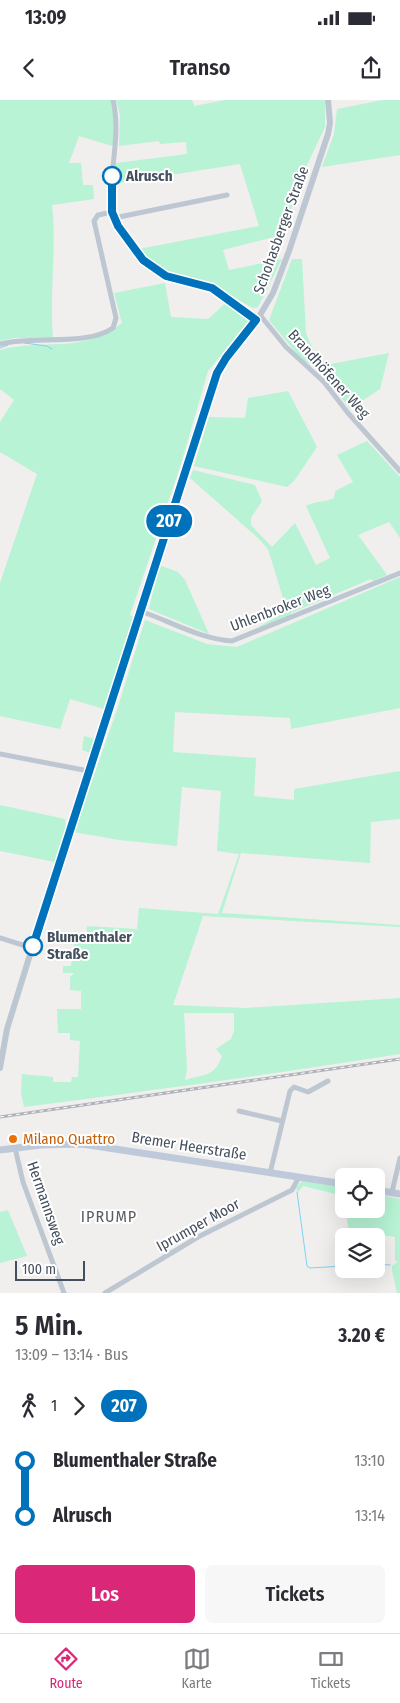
<!DOCTYPE html>
<html lang="de">
<head>
<meta charset="utf-8">
<style>
  :root { --surface:#fff; --page:#f7f7f7; --text:#2b2b33; --muted:#7c7c81; --line:#e1e1e2; --accent:#db2777 }
  body { margin:0; font-family:"Fira Sans Condensed",sans-serif; background:var(--page); color:var(--text); height:100vh; display:flex; flex-direction:column; font-size:19px; white-space:nowrap }
  * { box-sizing:border-box; margin:0 }
  p { font-size:16px; color:var(--muted) }
  .icon { flex:none; width:28px; height:28px; fill:none; stroke:currentColor; stroke-width:2; stroke-linecap:round; stroke-linejoin:round }
  .map { position:relative; height:1193px; overflow:hidden }
  .side { display:flex; flex-direction:column; background:var(--surface); flex:1 }
  .side>* { flex:none }
  .badge { padding:0 10px; border-radius:16px; font-size:18px; line-height:32px }
  .controls { position:absolute; left:335px; top:1068px; display:grid; gap:10px }
  .controls a { display:grid; place-items:center; width:50px; height:50px; border-radius:8px; background:var(--surface); box-shadow:0 5px 20px #0002; font-size:25px }
  .scale { position:absolute; left:15px; bottom:12px; width:70px; box-sizing:border-box; padding-left:5px; border:2px solid #444f5d; border-top:0; font-size:14px; line-height:18px; white-space:nowrap; color:#444f5d; -webkit-text-stroke:4px #fff; paint-order:stroke }
  .map>.badge { position:absolute; translate:-50% -50%; box-shadow:0 0 0 2px #fff }
  .legs { display:flex; align-items:center; gap:8px; height:55px; padding:0 15px; font-size:16px }
  .legs p { margin-inline-start:auto }
  .head { display:flex; align-items:center; justify-content:space-between; height:85px; padding:0 15px }
  h1 { font-size:28px; font-weight:600; line-height:38px }
  .primary-button { display:flex; gap:10px; margin-top:auto; padding:10px 15px }
  .primary-button a { flex:1; height:58px; border-radius:8px; background:var(--accent); color:#fff; font-size:20px; font-weight:600; line-height:58px; text-align:center }
  .primary-button a+a { background:var(--page); color:var(--text) }
  ul { padding:0 15px; list-style:none }
  li { display:flex; align-items:center; gap:18px; height:55px; font-size:19px }
  li i { display:grid; place-items:center; width:8px; height:100%; margin:0 6px; background:currentColor }
  li i::after { content:''; width:12px; height:12px; margin:-6px; border:4px solid; border-radius:50%; background:var(--surface) }
  li p { margin-inline-start:auto }
  li:first-child i { background:linear-gradient(#0000 50%,currentColor 0) }
  li:last-child i { background:linear-gradient(currentColor 50%,#0000 0) }
  .status { display:flex; justify-content:space-between; align-items:center; height:35px; padding:0 25px; background:var(--surface); direction:ltr }
  .status svg { height:14px; fill:currentColor }
  header { display:flex; justify-content:space-between; align-items:center; height:65px; padding:0 15px; background:var(--surface); font-size:22px; font-weight:600 }
  .tab-bar { display:flex; justify-content:space-around; align-items:center; height:70px; border-top:1px solid var(--line); background:var(--surface); font-size:14px; color:var(--muted) }
  .tab-bar a { display:grid; justify-items:center; gap:2px }
  .tab-bar .on { color:var(--accent) }
  .map>svg:first-child { display:block }
  .green { fill:#b7f3d4; fill-rule:evenodd }
  .lines { fill:none; stroke-linecap:round; stroke-linejoin:round }
  .stream { stroke:#80d1f4; stroke-width:1 }
  .minor { stroke:#bdc7d2; stroke-width:5 }
  .tertiary { stroke:#bdc7d2; stroke-width:6 }
  .secondary { stroke:#bec9d9; stroke-width:7 }
  .rail-casing { stroke:#afb2b9; stroke-width:3 }
  .rail { stroke:#fff; stroke-width:1; stroke-dasharray:4; stroke-linecap:butt }
  .line-1-casing { stroke:#fff; stroke-width:11 }
  .line-1 { stroke:#0072bc; stroke-width:8 }
  .stop-1-dot { fill:#fff; stroke:#0072bc; stroke-width:2.5 }
  .food-dot { fill:#e8710a; stroke:#fff; stroke-width:2 }
  .labels { text-anchor:middle; stroke-width:4; stroke-linejoin:round; paint-order:stroke }
  .stop-label { font-size:15px; font-weight:bold; fill:#444f5d; stroke:#fff; text-anchor:start }
  .street-label { font-size:15px; fill:#444f5d; stroke:#fff }
  .food-label { font-size:15px; fill:#c56008; stroke:#fff; text-anchor:start }
  .neighbourhood-label { font-size:16px; letter-spacing:1px; fill:#5a5d64; stroke:#fff }
</style>
</head>
<body>
<div class="status"><b>13:09</b><svg viewBox="0 0 49 12"><path d="M0 12V9h3v3zM5 12V6h3v6zM10 12V3h3v9zM15 12V0h3v12zM26 1h20v11H26zM47 4h2v5h-2z"/></svg></div>
<header><svg class="icon" aria-label="back" viewBox="0 0 24 24"><path d="M15 5l-7 7 7 7"/></svg>Transo<svg class="icon" aria-label="share" viewBox="0 0 24 24"><path d="M12 15V3M7 8l5-5 5 5M5 13v7h14v-7"/></svg></header>
<div class="map">
<svg width="400" height="1193" viewBox="0 0 400 1193">
  <rect width="100%" height="100%" fill="#f1eeee"/>
  <g class="green">
    <path d="M0,0H111L114,15V43L112,46L79,36L69,63H81L83,85H93L94,99L52,105C57,149 49,193 53,238H15L0,241Z"/>
    <path d="M116,0H192L194,6L225,0H325V27L298,84L286,128L278,136L223,150L229,170L282,159L258,207L253,208L213,186L155,167L139,149L259,126L240,64L114,84L116,63L187,54L186,42L160,44L159,41L119,46L120,15Z"/>
    <path d="M383,0H400V55L322,67L334,34L337,9Z"/>
    <path d="M292,159H302L306,233L320,266L389,253L380,289L350,309L320,270L301,259L269,220Z"/>
    <path d="M165,183L171,217L208,219L227,202L250,220L208,271L180,367L130,515L136,518L114,584L110,589L104,609L70,599L60,629L0,616V483L37,374L0,352V322L14,300L0,289V250C45,238 80,255 122,223L114,193Z"/>
    <path d="M288,291L317,347L294,381L287,387L194,366L209,317L245,318L248,298Z"/>
    <path d="M367,341L400,377V438L389,422L358,435L387,475L373,481L371,479L291,513L290,518L248,533L287,511L268,449L258,438L190,378L193,370L255,385L262,401L251,418V425L272,447L295,423L316,465L330,458L306,406C316,400 324,403 334,398L335,391L353,382L337,355Z"/>
    <path d="M159,465L178,472L185,480L209,534L149,509Z"/>
    <path d="M400,477V608L291,629L290,618L175,612L173,652L256,658L254,696L294,700V689L400,671V719L371,722L370,763L241,753L222,813L400,825V827L203,816L173,905L246,908L400,898V954C274,974 150,991 24,1007L21,993L22,974L53,977V982H71L72,977H78L80,941L70,940V933H58L57,909H81V891L70,890V877L74,873H63V866H71L75,840L86,841L87,826L137,829L139,808L218,814L239,754L217,751L221,691L182,687L177,746L119,740L74,732L117,610L145,520L207,544L237,547ZM184,913H234V931L231,939L216,949L222,956C215,977 204,974 185,980L187,969Z"/>
    <path d="M84,636L95,639L90,653L82,650Z"/>
    <path d="M0,705L65,719L66,731L55,762L0,751Z"/>
    <path d="M303,1080L344,1088V1096L303,1086L298,1092L296,1088Z"/>
    <path d="M376,1094L400,1099V1193H397L392,1170V1166L398,1162L395,1161V1137L351,1131L348,1128L346,1109H376Z"/>
    <path d="M8,1110L27,1156L0,1163V1112Z"/>
  </g>
  <g class="lines">
    <g class="stream">
      <path d="M24,243L47,246L52,249"/>
      <path d="M0,248L8,245"/>
      <path d="M297,1092L307,1166L310,1168L344,1166"/>
      <path d="M376,1164L390,1165"/>
    </g>
    <g class="minor">
      <path d="M113,0C121,34 110,67 111,102C111,127 143,166 165,175C180,182 199,182 213,189C228,197 242,209 256,219"/>
      <path d="M114,118L227,95"/>
      <path d="M260,215L286,247L324,282L348,313L400,371"/>
      <path d="M0,244C33,235 85,247 113,228L116,218L94,121L98,115L112,112"/>
      <path d="M140,511C170,521 200,539 232,541L400,473"/>
      <path d="M0,654L89,671"/>
      <path d="M0,838L32,848"/>
      <path d="M239,1011L282,1021"/>
      <path d="M15,1048L23,1082L64,1193"/>
      <path d="M270,1073L290,991L294,987L308,992L328,981"/>
      <path d="M392,1092L400,1058"/>
      <path d="M105,1193L198,1137L292,1090L299,1077"/>
    </g>
    <path class="tertiary" d="M0,968L7,929L33,845L211,291L226,258L260,215L273,193L289,151L328,34L330,23L328,0"/>
    <g class="secondary">
      <path d="M0,1050L41,1045L82,1044L344,1084"/>
      <path d="M376,1090L400,1094"/>
    </g>
    <g class="rail-casing">
      <path id="rail" d="M0,1017L400,959"/>
    </g>
    <use href="#rail" class="rail"/>
  </g>
  <g class="lines">
    <g class="line-1-casing">
      <path id="line-1" d="M33,846L217,273L226,258L256,220L212,188L166,176L143,160L118,126L112,112V76"/>
    </g>
    <use href="#line-1" class="line-1"/>
  </g>
  <g class="stop-1-dot">
    <circle cx="112" cy="76" r="9"/>
    <circle cx="33" cy="846" r="9"/>
  </g>
  <circle class="food-dot" cx="13" cy="1039" r="5"/>
  <g class="labels">
    <g class="stop-label">
      <text x="126" y="81">Alrusch</text>
      <text x="47" y="842">Blumenthaler<tspan x="47" dy="17">Straße</tspan></text>
    </g>
    <g class="street-label">
      <text transform="translate(281 130) rotate(-70)" y="5">Schohasberger Straße</text>
      <text transform="translate(329 274) rotate(48)" y="5">Brandhöfener Weg</text>
      <text transform="translate(280 508) rotate(-21)" y="5">Uhlenbroker Weg</text>
      <text transform="translate(189 1046) rotate(9)" y="5">Bremer Heerstraße</text>
      <text transform="translate(46 1103) rotate(71)" y="5">Hermannsweg</text>
      <text transform="translate(198 1125) rotate(-29)" y="5">Iprumper Moor</text>
    </g>
    <g class="food-label">
      <text x="23" y="1044">Milano Quattro</text>
    </g>
    <g class="neighbourhood-label">
      <text x="109" y="1122">IPRUMP</text>
    </g>
  </g>
</svg>
<div class="controls">
<a><svg class="icon" aria-label="locate" viewBox="0 0 24 24"><circle cx="12" cy="12" r="6"/><path d="M12 2v4M12 18v4M2 12h4M18 12h4"/></svg></a>
<a><svg class="icon" aria-label="layers" viewBox="0 0 24 24"><path d="M12 4l9 5-9 5-9-5zM3 14l9 5 9-5"/></svg></a>
</div>
<div class="scale">100 m</div>
<b class="badge" style="left:169px;top:421px;background:#0072bc;color:#fff">207</b>
</div>
<section class="side">
<div class="head"><div><h1>5 Min.</h1><p>13:09 – 13:14 · Bus</p></div><b>3.20 €</b></div>
<div class="legs"><svg class="icon" aria-label="walk" viewBox="0 0 24 24"><circle cx="13" cy="4" r="2"/><path d="M13 8l-2 6 4 7M11 14l-3 7M7 12l3-4h3l4 4"/></svg>1<svg class="icon" aria-label="forward" viewBox="0 0 24 24"><path d="M9 5l7 7-7 7"/></svg><b class="badge" style="background:#0072bc;color:#fff">207</b></div>
<ul>
<li><i style="color:#0072bc"></i><b>Blumenthaler Straße</b><p>13:10</p></li>
<li><i style="color:#0072bc"></i><b>Alrusch</b><p>13:14</p></li>
</ul>
<div class="primary-button"><a>Los</a><a>Tickets</a></div>
</section>
<nav class="tab-bar">
<a class="on"><svg class="icon" aria-label="directions" viewBox="0 0 24 24"><path d="M12 3l9 9-9 9-9-9zM9 14v-3h6M13 9l2 2-2 2"/></svg>Route</a>
<a><svg class="icon" aria-label="map" viewBox="0 0 24 24"><path d="M3 6l6-2 6 2 6-2v14l-6 2-6-2-6 2zM9 4v14M15 6v14"/></svg>Karte</a>
<a><svg class="icon" aria-label="tickets" viewBox="0 0 24 24"><path d="M3 7h18v10H3zM15 7v10"/></svg>Tickets</a>
</nav>
</body>
</html>
